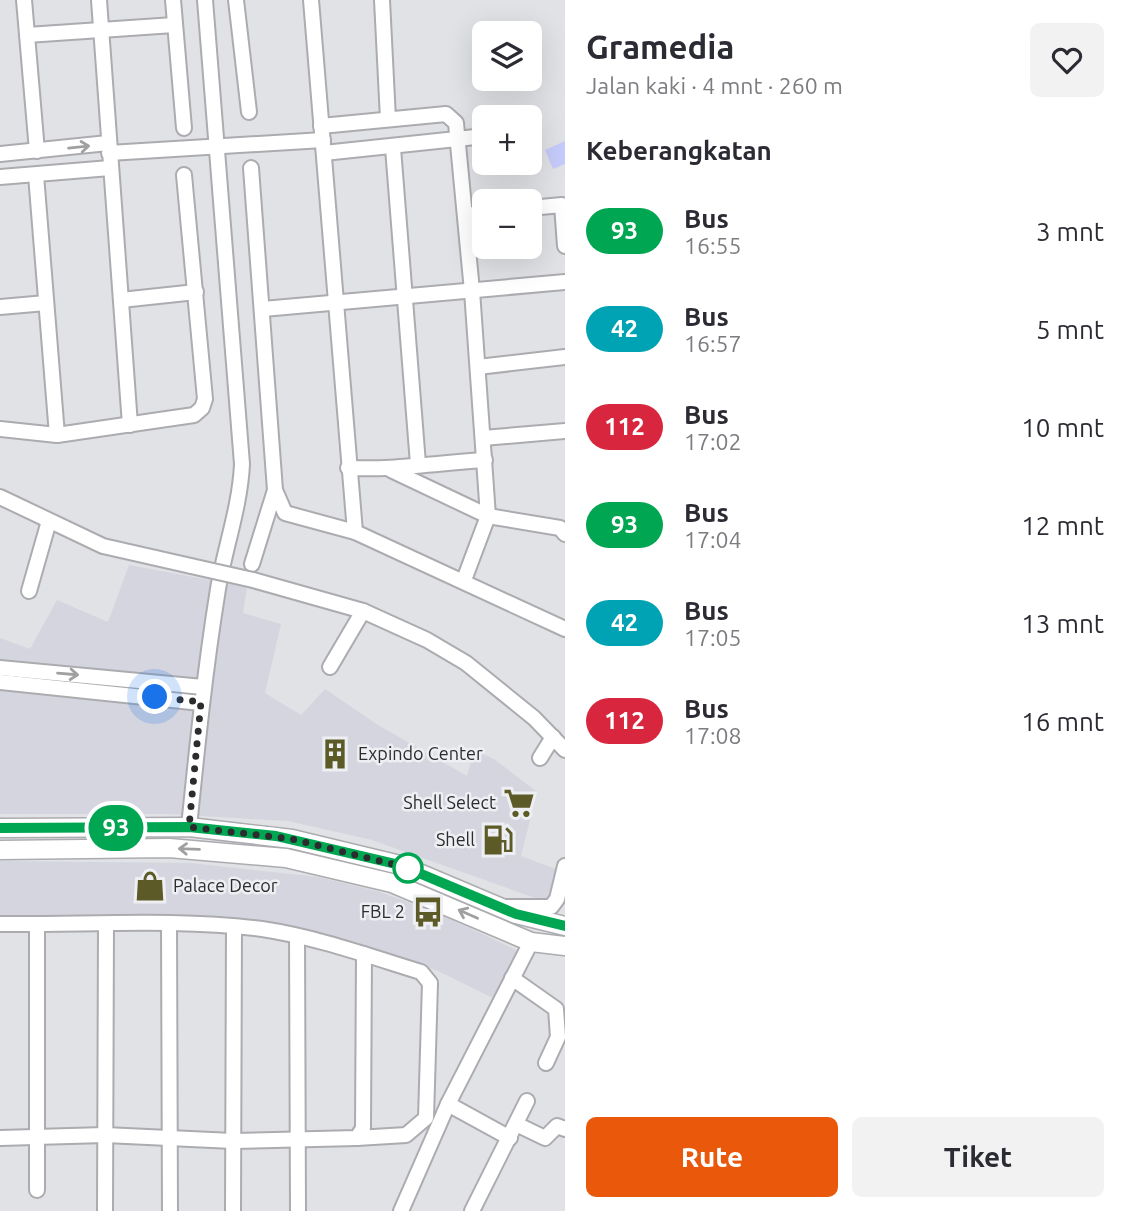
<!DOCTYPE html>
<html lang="id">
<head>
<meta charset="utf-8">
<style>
  :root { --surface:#fff; --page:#f2f2f3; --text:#2b2b33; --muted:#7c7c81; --accent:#ea580c }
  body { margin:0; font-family:Ubuntu,sans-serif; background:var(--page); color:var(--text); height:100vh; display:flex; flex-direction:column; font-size:26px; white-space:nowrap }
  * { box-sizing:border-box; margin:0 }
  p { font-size:23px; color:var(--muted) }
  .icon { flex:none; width:38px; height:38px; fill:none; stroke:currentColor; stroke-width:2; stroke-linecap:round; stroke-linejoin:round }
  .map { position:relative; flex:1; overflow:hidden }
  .details { display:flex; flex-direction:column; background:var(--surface); width:560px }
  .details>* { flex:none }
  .badge { padding:0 14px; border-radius:23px; font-size:24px; line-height:46px }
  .fabs { position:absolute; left:472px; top:21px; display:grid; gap:14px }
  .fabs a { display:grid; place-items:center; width:70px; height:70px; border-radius:10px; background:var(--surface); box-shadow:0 7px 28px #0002; font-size:35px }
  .you { position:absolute; width:35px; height:35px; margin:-18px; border:5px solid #fff; border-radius:50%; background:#1a73e8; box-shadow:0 0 0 10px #1a73e833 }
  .map>.badge { position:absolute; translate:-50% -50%; box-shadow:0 0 0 4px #fff }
  h2 { padding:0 21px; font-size:26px; line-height:63px }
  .round { display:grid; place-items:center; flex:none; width:74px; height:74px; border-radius:10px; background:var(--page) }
  .head { display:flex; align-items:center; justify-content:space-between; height:119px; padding:0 21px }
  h1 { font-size:33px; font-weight:700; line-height:52px }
  .action { display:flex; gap:14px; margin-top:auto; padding:14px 21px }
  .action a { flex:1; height:80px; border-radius:10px; background:var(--accent); color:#fff; font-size:28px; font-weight:700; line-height:80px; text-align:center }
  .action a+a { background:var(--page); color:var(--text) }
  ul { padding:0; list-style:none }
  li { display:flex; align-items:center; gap:21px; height:98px; padding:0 21px }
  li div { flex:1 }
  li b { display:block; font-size:26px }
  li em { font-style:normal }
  li .badge { min-width:77px; font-weight:700; text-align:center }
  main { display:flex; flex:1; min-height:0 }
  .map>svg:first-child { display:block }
  .built { fill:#d4d5df }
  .green { fill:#c6cbfb }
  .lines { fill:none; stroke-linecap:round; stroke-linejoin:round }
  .minor-casing { stroke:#acacb0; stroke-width:18 }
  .major-casing { stroke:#acacb0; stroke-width:21 }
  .minor { stroke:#fff; stroke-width:14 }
  .major { stroke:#fff; stroke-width:18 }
  .minor-bridge-casing { stroke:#acacb0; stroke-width:18; stroke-linecap:butt }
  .minor-bridge { stroke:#fff; stroke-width:14 }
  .oneway { stroke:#a0a0a1 }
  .line-casing { stroke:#fff; stroke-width:16 }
  .line { stroke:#00a651; stroke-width:10 }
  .walk { stroke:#2c2c2e; stroke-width:7; stroke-dasharray:0 12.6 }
  .stop-dot { fill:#fff; stroke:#00a651; stroke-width:3.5 }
  .labels { text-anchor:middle; stroke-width:5; stroke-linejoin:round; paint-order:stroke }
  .poi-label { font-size:18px; fill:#2c2c2e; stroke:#eeeff3; text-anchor:end }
</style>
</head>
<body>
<main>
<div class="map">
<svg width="565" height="1211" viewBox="0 0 565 1211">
  <rect width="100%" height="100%" fill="#e1e2e6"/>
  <g class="built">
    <path d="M129,565L247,587L243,613L281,624L265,693L301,715L325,689L378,725L467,776L474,750L494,759L537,792L521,856L558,870L549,903L372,840L288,821L168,814H0V638L30,649L57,600L108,622Z"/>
    <path d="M0,861L191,863L318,877L377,891L433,911L529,956L501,1002L438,971L355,942L267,923L201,918L0,917Z"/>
  </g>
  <path class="green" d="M565,141V164L553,169L545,150Z"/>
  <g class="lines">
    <g class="minor-casing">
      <g id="minor">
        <path d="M24,0L37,151"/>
        <path d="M99,0L130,425"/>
        <path d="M173,0L184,128"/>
        <path d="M236,0L249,112"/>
        <path d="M311,0L355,532"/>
        <path d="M382,0L388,119"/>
        <path d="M27,35L174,25"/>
        <path d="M321,126L446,114L456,123L472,291L488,516L464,580"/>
        <path d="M393,148L418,464"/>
        <path d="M109,153L323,140"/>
        <path d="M324,153L485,136"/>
        <path d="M0,154L108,143"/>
        <path d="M251,168L275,490L285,513L355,532L565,629"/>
        <path d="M36,175L57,435"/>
        <path d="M0,177L110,168"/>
        <path d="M530,208L562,205L565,246"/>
        <path d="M466,215L485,213"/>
        <path d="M121,300L196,292"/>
        <path d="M0,307L46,303"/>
        <path d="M263,309L565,282"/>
        <path d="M478,367L565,357"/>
        <path d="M0,429L57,435L194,415L202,408L205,399L184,175"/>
        <path d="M483,438L565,431"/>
        <path d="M348,468C394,470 439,463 485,460"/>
        <path d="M391,470L488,516L560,528L565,534"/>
        <path d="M0,497L103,546L191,566"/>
        <path d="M252,564L275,490"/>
        <path d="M253,580L363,611L427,640L466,663L534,718L565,750"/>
        <path d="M29,591L49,521"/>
        <path d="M330,667L363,611"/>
        <path d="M0,668L203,687"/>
        <path d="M0,682L201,703"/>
        <path d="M540,758L553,737"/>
        <path d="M189,827C197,748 205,669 218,589C225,547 240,507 242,464L205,0"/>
        <path d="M503,907H551L557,899L565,866"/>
        <path d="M0,924C86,925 176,918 262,929C316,937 369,956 421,972L430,983L426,1118L406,1135L357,1138"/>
        <path d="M169,925L170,1211"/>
        <path d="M297,936L298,1211"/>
        <path d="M512,978L556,1009L558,1037L546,1063"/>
        <path d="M448,1104L510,1138"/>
        <path d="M516,1124L545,1138L557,1126L565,1129"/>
        <path d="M0,1138L105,1135L233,1141L357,1138L363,1128L364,954"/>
        <path d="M37,1190V924"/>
        <path d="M105,1211L106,925"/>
        <path d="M233,1211L234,927"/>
        <path d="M401,1211L448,1104L531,942"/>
        <path d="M472,1211L527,1101"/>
      </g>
    </g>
    <g class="major-casing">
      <g id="major">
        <path d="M0,828L189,827L292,839L400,865L516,914L565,926"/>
        <path d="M0,850L169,848L286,858L392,883L531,942L565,946"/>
      </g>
    </g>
    <use href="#minor" class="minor"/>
    <use href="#major" class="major"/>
    <g class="minor-bridge-casing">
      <path id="minor-bridge" d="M191,566L253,580"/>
    </g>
    <use href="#minor-bridge" class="minor-bridge"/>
  </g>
  <defs><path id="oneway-shaft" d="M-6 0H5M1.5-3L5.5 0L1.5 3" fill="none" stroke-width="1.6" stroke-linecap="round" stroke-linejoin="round" transform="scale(1.75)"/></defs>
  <g class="oneway">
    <use href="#oneway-shaft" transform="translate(79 147) rotate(-6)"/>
    <use href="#oneway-shaft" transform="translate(68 674) rotate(5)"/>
    <use href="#oneway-shaft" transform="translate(189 849) rotate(-178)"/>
    <use href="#oneway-shaft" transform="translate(468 914) rotate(-156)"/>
  </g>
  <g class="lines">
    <g class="line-casing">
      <path id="line" d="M0,828L189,827L276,836L400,865L516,914L565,926"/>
    </g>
    <use href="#line" class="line"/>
    <path class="walk" d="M155,697L201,702L189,827L292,839L408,868"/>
  </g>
  <defs>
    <g id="building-bare" transform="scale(2.415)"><path d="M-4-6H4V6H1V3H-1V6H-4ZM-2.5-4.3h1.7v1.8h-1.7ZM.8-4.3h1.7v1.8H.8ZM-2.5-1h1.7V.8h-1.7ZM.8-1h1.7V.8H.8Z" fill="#5c5b28" stroke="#eeeff3" stroke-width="2.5" paint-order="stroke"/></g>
    <g id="supermarket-bare" transform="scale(2.415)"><path d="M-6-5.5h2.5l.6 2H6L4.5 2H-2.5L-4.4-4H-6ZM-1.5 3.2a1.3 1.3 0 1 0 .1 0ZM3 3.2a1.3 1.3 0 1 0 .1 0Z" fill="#5c5b28" stroke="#eeeff3" stroke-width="2.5" paint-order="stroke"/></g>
    <g id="fuel-bare" transform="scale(2.415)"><path d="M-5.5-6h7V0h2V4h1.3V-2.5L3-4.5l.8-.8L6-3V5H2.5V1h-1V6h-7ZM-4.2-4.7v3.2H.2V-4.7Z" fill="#5c5b28" stroke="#eeeff3" stroke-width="2.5" paint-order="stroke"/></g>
    <g id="shop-bare" transform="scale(2.415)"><path d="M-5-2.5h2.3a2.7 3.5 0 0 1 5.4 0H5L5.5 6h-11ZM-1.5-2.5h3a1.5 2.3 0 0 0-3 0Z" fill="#5c5b28" stroke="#eeeff3" stroke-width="2.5" paint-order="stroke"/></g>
    <g id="bus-bare" transform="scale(2.415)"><path d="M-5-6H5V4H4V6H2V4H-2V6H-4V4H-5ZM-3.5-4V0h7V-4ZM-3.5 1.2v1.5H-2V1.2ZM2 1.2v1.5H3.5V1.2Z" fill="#5c5b28" stroke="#eeeff3" stroke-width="2.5" paint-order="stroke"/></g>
  </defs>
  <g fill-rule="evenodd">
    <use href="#building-bare" x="335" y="754"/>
    <use href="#supermarket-bare" x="519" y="803"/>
    <use href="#fuel-bare" x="498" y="840"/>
    <use href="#shop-bare" x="150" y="886"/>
    <use href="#bus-bare" x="428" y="912"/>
  </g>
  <circle class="stop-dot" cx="408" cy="868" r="14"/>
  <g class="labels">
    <g class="poi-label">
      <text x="358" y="760" text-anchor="start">Expindo Center</text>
      <text x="496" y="809">Shell Select</text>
      <text x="475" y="846">Shell</text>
      <text x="173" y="892" text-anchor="start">Palace Decor</text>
      <text x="405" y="918">FBL 2</text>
    </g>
  </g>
</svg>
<div class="fabs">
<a><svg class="icon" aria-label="layers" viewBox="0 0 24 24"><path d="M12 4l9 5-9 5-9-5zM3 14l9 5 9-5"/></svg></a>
<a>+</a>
<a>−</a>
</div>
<div class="you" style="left:155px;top:697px"></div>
<b class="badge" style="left:116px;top:828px;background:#00a651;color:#fff">93</b>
</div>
<section class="details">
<div class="head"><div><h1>Gramedia</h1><p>Jalan kaki · 4 mnt · 260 m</p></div><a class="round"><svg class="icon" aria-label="heart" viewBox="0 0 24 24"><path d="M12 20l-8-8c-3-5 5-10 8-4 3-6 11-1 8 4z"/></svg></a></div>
<h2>Keberangkatan</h2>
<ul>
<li><span class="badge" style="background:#00a651;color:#fff">93</span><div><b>Bus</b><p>16:55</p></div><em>3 mnt</em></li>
<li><span class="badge" style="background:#00a3b4;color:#fff">42</span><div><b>Bus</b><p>16:57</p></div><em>5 mnt</em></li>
<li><span class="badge" style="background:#d7263d;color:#fff">112</span><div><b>Bus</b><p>17:02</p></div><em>10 mnt</em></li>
<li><span class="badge" style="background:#00a651;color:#fff">93</span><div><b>Bus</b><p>17:04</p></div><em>12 mnt</em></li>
<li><span class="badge" style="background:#00a3b4;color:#fff">42</span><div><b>Bus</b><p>17:05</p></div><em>13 mnt</em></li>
<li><span class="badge" style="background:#d7263d;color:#fff">112</span><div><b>Bus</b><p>17:08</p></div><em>16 mnt</em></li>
</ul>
<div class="action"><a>Rute</a><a>Tiket</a></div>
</section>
</main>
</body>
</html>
